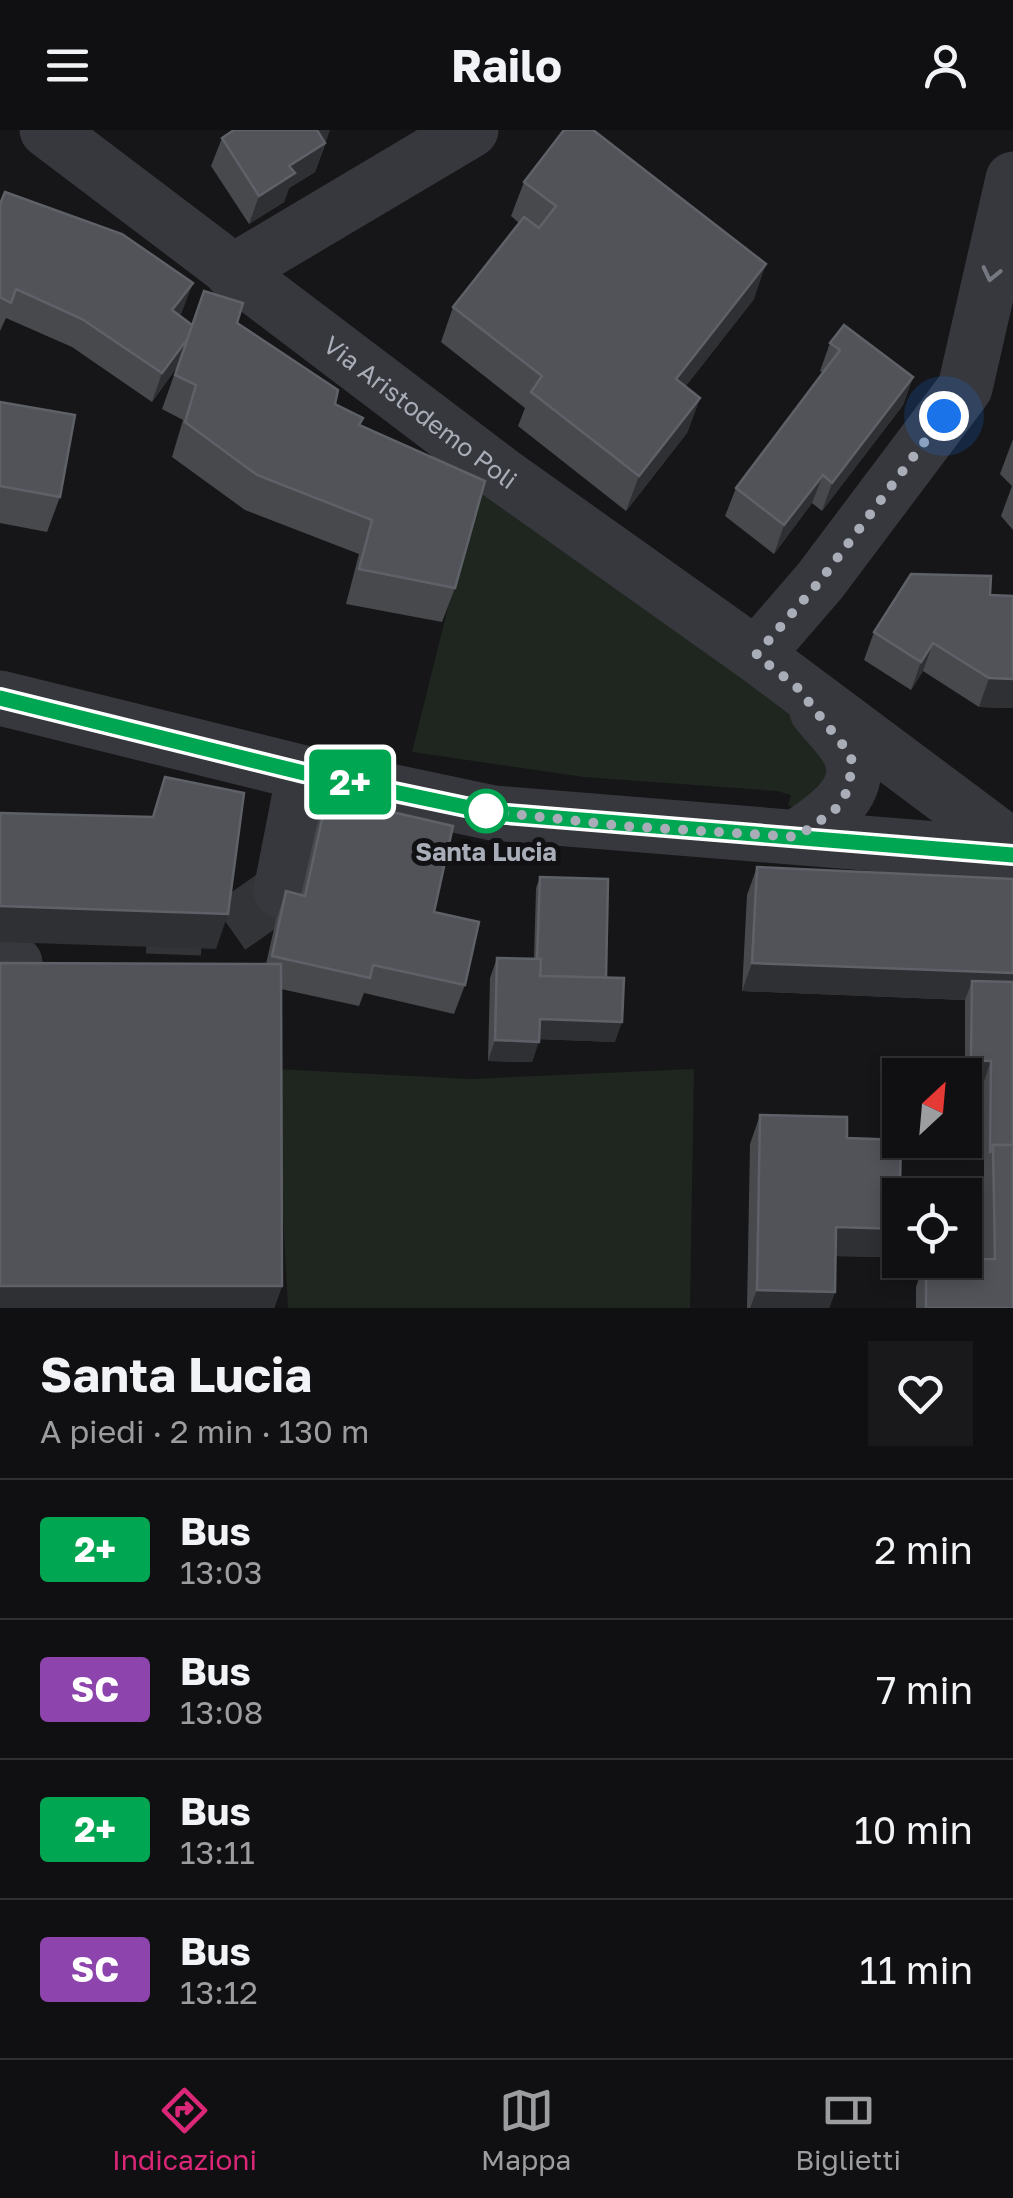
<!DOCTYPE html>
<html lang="it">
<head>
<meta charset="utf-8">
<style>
  :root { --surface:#101012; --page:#19191b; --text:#f1f3f6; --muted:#9c9d9f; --line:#303032; --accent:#db2777 }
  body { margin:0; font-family:"Golos Text",sans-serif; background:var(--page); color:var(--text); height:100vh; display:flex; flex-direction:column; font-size:38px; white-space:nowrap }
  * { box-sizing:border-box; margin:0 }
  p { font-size:32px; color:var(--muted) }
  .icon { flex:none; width:55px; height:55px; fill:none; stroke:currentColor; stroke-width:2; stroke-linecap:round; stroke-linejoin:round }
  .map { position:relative; height:1178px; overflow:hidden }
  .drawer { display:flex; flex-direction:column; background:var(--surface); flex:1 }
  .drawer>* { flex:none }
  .badge { padding:0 20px; border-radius:8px; font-size:35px; line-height:65px }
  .needle { width:65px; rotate:26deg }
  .fabs { position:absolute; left:882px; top:928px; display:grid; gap:20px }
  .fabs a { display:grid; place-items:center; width:100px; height:100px; border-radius:0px; background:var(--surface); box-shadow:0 5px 15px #0003,0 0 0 2px var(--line); font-size:50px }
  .you { position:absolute; width:50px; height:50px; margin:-25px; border:8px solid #fff; border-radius:50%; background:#1a73e8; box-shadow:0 0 0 15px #1a73e833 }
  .map>.badge { position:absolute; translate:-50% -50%; box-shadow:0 0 0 5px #fff }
  .round { display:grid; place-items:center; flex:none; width:105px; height:105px; border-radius:0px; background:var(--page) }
  .overview { display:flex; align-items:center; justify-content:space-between; height:170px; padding:0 40px }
  h1 { font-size:48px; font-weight:700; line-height:75px }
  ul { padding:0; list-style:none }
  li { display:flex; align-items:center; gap:30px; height:140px; padding:0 40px; border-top:2px solid var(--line) }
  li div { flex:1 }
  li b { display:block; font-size:38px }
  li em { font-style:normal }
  li .badge { min-width:110px; font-weight:700; text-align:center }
  header { display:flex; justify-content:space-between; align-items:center; height:130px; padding:0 40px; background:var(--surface); font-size:45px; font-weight:700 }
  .tab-bar { display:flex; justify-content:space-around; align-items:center; height:140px; border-top:2px solid var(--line); background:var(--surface); font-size:28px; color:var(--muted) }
  .tab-bar a { display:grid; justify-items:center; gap:5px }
  .tab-bar .current { color:var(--accent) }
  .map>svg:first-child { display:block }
  .green { fill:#1e261f }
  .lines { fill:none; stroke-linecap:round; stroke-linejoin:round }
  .minor-tunnel { stroke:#333438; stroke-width:55; stroke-dasharray:55 28; stroke-linecap:butt }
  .minor { stroke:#37383d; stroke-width:55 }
  .wall { fill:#47494d }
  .shaded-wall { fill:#2f3033 }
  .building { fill:#525359; stroke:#5f6168; stroke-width:2.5 }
  .oneway { stroke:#757881 }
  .line-casing { stroke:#fff; stroke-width:22 }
  .line { stroke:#00a651; stroke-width:15 }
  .walk { stroke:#a8adb8; stroke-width:10; stroke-dasharray:0 18 }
  .stop-dot { fill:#fff; stroke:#00a651; stroke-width:5 }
  .labels { text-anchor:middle; stroke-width:10; stroke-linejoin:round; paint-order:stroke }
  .street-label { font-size:25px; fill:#a8adb8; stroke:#111113 }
  .stop-label { font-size:25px; font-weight:bold; fill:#a8adb8; stroke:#111113 }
</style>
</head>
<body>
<header><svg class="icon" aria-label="menu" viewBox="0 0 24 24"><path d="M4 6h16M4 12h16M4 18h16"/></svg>Railo<svg class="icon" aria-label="person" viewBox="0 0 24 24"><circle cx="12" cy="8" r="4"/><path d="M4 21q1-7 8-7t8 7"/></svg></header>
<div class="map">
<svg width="1013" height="1178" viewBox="0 0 1013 1178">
  <rect width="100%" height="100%" fill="#161618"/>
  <g class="green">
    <path d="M478,357L728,534L838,620L816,680L788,676L791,665L777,661L584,647L412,622Z"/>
    <path d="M275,939L470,949L694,939L690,1178H288Z"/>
  </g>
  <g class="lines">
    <path class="minor-tunnel" d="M147,796L227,799L281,761"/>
    <g class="minor">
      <path id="s1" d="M47,0L504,346L756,525L1013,717"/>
      <path d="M232,142L471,0"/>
      <path d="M756,525L820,451L965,258L1013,49"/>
      <path d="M0,568L304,643L493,683L1013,725"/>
      <path d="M797,707C822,690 865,664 851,626C845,610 828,595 817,581"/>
      <path d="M281,761L304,643"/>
      <path d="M0,834L15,833"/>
    </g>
  </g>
  <g class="wall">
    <path d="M222,8L326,12L315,42L289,58L284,72L249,94L211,36Z"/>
    <path d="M524,52L754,169L685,257L700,268L687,303L626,381L518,296L525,278L441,212L453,177L519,93L511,86Z"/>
    <path d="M0,74L182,182L180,185L192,194L237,193L360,296L455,458L442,492L346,474L359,424L245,380L172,327L183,290L162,279L177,237L152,272L72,217L6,188L0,201Z"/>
    <path d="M830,213L913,247L903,275L822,381L812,373L774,424L725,386L736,358L823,243L820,241Z"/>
    <path d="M0,272L60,367L47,402L0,393Z"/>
    <path d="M1013,309V400L1001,386L1012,356L1000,344Z"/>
    <path d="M990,465L1013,578L979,577L923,541L911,560L864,530L874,502Z"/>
    <path d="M327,667L434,782L465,855L454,884L364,863L359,876L281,859L282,1156L274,1178H0L266,834L276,790L286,761L301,765L317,695Z"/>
    <path d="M757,737L1013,749V1178H916V1157L925,1130L984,1129V951H965V870L742,861L747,765Z"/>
    <path d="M540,747L606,848L615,912L539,909L532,932L488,931L490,848L497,828L534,829L536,758Z"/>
    <path d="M760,985L847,1008L889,1127L836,1126L835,1162L829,1178H747L750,1014Z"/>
  </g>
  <g class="shaded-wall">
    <path d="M314,0H330L326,12L305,26Z"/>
    <path d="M325,13L315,42L289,58L284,72L249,94L259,66L289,36Z"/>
    <path d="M766,134L754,169L664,284L676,249Z"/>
    <path d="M193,153L182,182L162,208L172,180Z"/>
    <path d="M188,208L177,237L152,272L162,243Z"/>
    <path d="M913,247L903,275L822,381L832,353Z"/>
    <path d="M700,268L687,303L626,381L639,346Z"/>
    <path d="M823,345L812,373L774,424L784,395Z"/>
    <path d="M933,513L923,541L911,560L921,532Z"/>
    <path d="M989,548L1013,549V578L979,577Z"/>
    <path d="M0,776L228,784L216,819L0,812Z"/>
    <path d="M752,833L1013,843V872L972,851L965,870L742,861Z"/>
    <path d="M540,889L622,892L615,912L532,909Z"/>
    <path d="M495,910L539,912L532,932L488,931Z"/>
    <path d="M971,930L991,931L984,951H965Z"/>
    <path d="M836,1097L899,1099L889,1127L826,1126Z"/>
    <path d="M0,1156H282L274,1178H0Z"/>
    <path d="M757,1160L835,1162L829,1178H750Z"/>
  </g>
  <g class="building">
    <path d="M234,0H317L325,13L289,36L295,43L259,66L222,8Z"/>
    <path d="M564,0H593L766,134L676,249L700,268L639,346L531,262L542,246L453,177L524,87L539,98L556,76L524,52Z"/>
    <path d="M5,62L122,104L193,153L172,180L192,195L188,208L162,243L82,189L16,159L11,173L0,167V74Z"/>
    <path d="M204,161L243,173L237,193L338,260L335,274L363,288L359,295L485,351L455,458L359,439L372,390L257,345L185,292L196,255L175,245Z"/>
    <path d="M844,195L913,247L832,353L823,345L784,395L736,358L840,220L830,213Z"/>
    <path d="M0,272L75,285L60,367L0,356Z"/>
    <path d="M911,444L991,446L990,465L1013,466V549L989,548L933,513L921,532L874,502Z"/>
    <path d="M165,647L244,663L228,784L0,776V683L153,687Z"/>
    <path d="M327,667L453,696L434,782L479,792L465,855L373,835L370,848L272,826L286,761L305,766Z"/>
    <path d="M757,737L1013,749V843L752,833Z"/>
    <path d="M540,747L608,749L606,848L540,846L541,829H537Z"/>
    <path d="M497,828L541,829L540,846L624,848L622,892L540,889L539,912L495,910Z"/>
    <path d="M0,833L281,834L282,1156H0Z"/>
    <path d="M972,851L1013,852V1015H993L990,1023L991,931L971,930Z"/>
    <path d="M760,985L847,987V1008L901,1010L899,1099L836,1097L835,1162L757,1160Z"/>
    <path d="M993,1015H1013V1178H926V1130L995,1129Z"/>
  </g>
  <defs><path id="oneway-chevron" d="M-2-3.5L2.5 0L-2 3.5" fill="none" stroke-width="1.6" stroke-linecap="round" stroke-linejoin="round" transform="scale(2.5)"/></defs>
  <use class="oneway" href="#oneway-chevron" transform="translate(991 144) rotate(103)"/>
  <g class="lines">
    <g class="line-casing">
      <path id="line" d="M0,568L304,643L494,683L1013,725"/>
    </g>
    <use href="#line" class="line"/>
    <path class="walk" d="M486,681L623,696L797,707L834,681L845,666L853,636L850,624L796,556L756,525L820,451L944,286"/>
  </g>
  <circle class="stop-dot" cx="486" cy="681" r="20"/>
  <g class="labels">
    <g class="street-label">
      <text dy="9" stroke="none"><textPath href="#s1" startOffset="468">Via Aristodemo Poli</textPath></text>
    </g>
    <g class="stop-label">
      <text x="486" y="731">Santa Lucia</text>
    </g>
  </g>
</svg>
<div class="fabs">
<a><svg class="needle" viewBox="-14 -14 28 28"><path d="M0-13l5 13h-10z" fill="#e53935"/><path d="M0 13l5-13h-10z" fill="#9c9d9f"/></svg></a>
<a><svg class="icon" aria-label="locate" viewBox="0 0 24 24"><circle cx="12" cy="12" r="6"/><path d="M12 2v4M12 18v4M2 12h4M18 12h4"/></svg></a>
</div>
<div class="you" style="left:944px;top:286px"></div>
<b class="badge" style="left:350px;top:652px;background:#00a651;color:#fff">2+</b>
</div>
<section class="drawer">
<div class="overview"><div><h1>Santa Lucia</h1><p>A piedi · 2 min · 130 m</p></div><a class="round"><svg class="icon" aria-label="heart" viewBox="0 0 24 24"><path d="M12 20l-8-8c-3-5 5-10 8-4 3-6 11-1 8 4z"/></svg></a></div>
<ul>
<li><span class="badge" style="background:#00a651;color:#fff">2+</span><div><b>Bus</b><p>13:03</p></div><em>2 min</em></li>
<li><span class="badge" style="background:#8e44ad;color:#fff">SC</span><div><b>Bus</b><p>13:08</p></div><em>7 min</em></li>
<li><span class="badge" style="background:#00a651;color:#fff">2+</span><div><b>Bus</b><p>13:11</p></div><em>10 min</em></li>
<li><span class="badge" style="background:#8e44ad;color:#fff">SC</span><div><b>Bus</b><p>13:12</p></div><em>11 min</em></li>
</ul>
</section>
<nav class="tab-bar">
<a class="current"><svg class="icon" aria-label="directions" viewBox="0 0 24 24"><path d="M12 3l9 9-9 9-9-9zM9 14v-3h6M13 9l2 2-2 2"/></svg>Indicazioni</a>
<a><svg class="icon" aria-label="map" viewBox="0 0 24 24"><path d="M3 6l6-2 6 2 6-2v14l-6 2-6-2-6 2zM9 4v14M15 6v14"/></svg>Mappa</a>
<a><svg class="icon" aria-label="tickets" viewBox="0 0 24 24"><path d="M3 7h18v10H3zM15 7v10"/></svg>Biglietti</a>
</nav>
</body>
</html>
